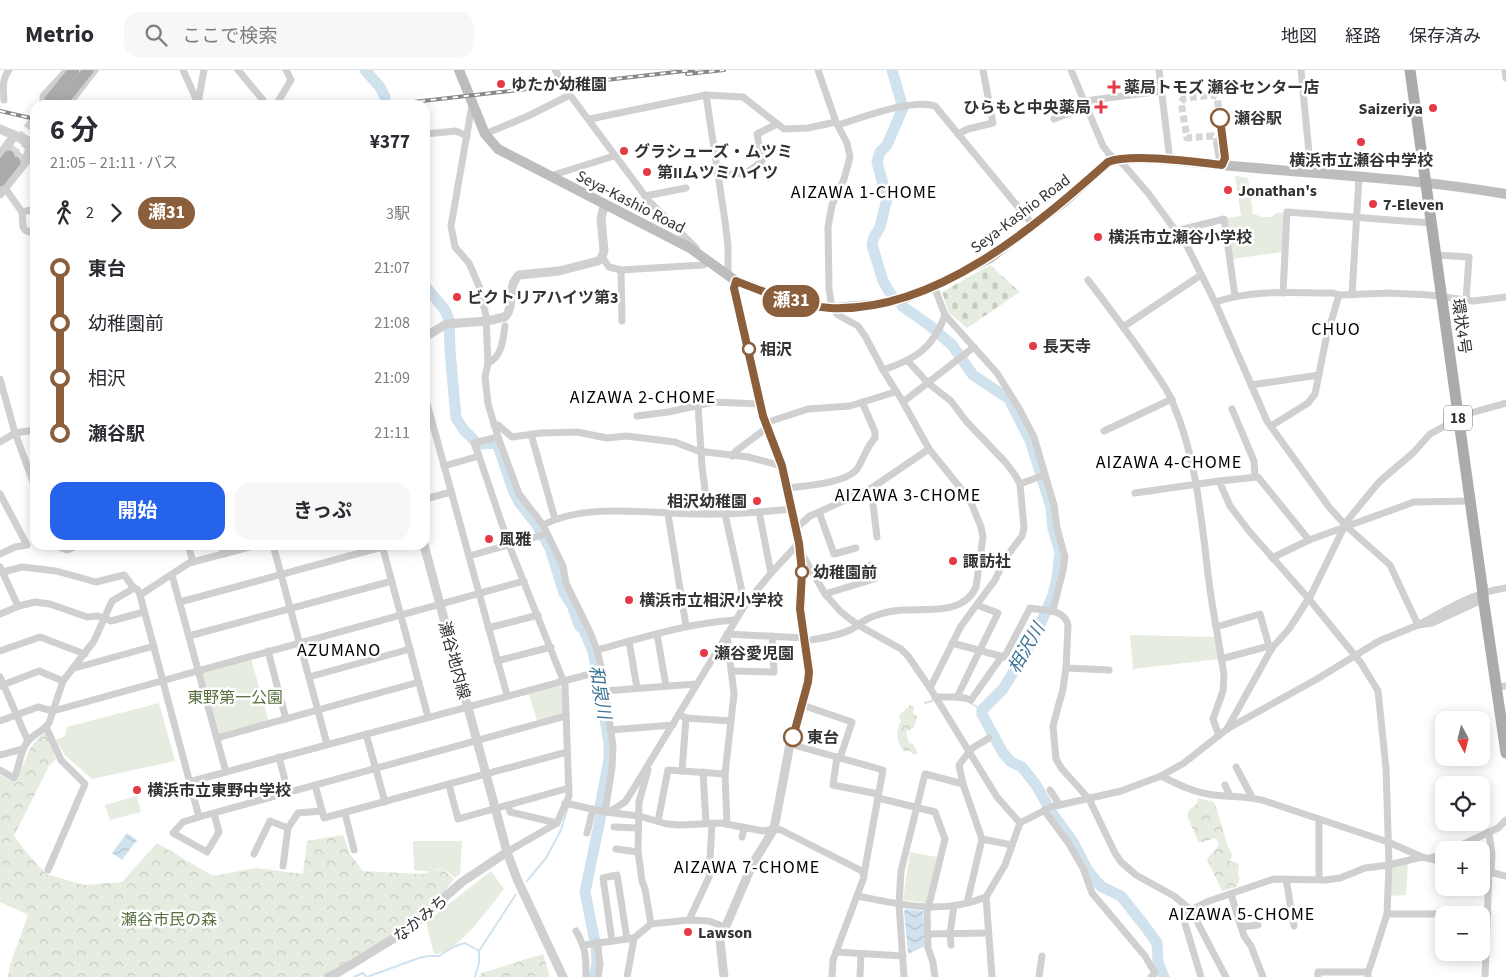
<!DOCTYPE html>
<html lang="ja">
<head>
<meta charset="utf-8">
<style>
  :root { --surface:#fff; --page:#f7f7f7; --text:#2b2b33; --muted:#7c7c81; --line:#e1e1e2; --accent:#2563eb }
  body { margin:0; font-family:"Source Sans 3","Noto Sans JP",sans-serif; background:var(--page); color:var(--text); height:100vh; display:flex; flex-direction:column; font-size:19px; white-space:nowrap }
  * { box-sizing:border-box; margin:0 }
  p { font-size:16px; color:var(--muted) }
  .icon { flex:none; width:28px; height:28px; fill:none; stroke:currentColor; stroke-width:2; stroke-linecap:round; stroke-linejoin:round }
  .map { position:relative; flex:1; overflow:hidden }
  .details { position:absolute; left:30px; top:30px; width:400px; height:450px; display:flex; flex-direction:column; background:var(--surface); border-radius:15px; box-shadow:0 2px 12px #0003 }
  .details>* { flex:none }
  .badge { padding:0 10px; border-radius:16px; font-size:18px; line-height:32px }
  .needle { width:32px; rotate:173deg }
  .fabs { position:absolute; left:1435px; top:641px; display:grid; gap:10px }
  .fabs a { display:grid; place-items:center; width:55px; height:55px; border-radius:10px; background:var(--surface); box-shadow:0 2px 12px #0003; font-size:25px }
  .map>.badge { position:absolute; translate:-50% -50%; box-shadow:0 0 0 2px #fff }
  .legs { display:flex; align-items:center; gap:8px; height:55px; padding:0 20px; font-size:16px }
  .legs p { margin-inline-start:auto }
  .headline { display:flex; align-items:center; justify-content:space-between; height:85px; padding:0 20px }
  h1 { font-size:28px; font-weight:700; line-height:38px }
  .action { display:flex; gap:10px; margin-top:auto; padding:10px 20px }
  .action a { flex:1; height:58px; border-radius:15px; background:var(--accent); color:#fff; font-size:20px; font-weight:700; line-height:58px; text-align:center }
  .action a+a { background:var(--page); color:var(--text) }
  ul { padding:0 20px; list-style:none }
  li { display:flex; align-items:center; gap:18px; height:55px; font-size:19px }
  li i { display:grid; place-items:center; width:8px; height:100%; margin:0 6px; background:currentColor }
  li i::after { content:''; width:12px; height:12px; margin:-6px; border:4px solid; border-radius:50%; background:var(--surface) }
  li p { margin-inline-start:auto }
  li:first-child i { background:linear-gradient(#0000 50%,currentColor 0) }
  li:last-child i { background:linear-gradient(currentColor 50%,#0000 0) }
  header { display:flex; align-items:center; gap:30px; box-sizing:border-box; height:70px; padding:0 25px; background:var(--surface); border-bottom:1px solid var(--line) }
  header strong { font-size:24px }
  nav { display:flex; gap:28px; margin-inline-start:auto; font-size:18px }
  .search { width:350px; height:45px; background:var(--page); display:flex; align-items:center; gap:12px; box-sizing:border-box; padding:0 18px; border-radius:15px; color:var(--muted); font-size:19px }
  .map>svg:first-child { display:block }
  .forest { fill:url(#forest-crowns) }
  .cemetery { fill:url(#cemetery-stones) }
  .park { fill:#e6ecdf }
  .water { fill:url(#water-waves) }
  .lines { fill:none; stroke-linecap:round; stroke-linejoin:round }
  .stream { stroke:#cfe2ee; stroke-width:2 }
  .river { stroke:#cfe2ee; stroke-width:11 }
  .minor-tunnel { stroke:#d6d6d6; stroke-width:7; stroke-dasharray:7 3.5; stroke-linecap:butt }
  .primary-tunnel { stroke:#d6d6d6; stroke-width:11; stroke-dasharray:11 5.5; stroke-linecap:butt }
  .minor { stroke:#d0d0d0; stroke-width:7 }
  .tertiary { stroke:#d0d0d0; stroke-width:9 }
  .secondary { stroke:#bdbdbd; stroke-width:10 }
  .primary { stroke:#ababab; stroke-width:11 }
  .rail-casing { stroke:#888; stroke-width:4 }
  .rail { stroke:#fff; stroke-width:2; stroke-dasharray:5.5; stroke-linecap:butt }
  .primary-bridge { stroke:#ababab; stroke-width:11 }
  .line-1-casing { stroke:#fff; stroke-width:11 }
  .line-1 { stroke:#8b5e3c; stroke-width:8 }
  .poi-dot { fill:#e63946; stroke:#fff; stroke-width:2 }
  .stop-1-dot { fill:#fff; stroke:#8b5e3c; stroke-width:2.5 }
  .labels { text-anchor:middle; stroke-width:5; stroke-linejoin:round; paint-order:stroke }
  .shield { fill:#fff; stroke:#707070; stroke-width:1 }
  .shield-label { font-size:15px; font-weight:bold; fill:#333 }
  .poi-label { font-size:16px; font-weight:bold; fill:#333; stroke:#fff; text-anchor:start }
  .stop-label { font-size:16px; font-weight:bold; fill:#333; stroke:#fff; text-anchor:start }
  .street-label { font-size:16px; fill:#333; stroke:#fff }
  .park-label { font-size:16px; fill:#56703f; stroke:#fff }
  .neighbourhood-label { font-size:18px; letter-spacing:1px; fill:#000; stroke:#fff }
  .water-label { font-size:18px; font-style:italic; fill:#3f7597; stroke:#fff }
</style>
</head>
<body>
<header>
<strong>Metrio</strong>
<div class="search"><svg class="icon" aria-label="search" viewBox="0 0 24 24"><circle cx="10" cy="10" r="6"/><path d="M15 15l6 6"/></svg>ここで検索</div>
<nav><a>地図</a><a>経路</a><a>保存済み</a></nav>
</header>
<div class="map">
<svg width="1506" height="907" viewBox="0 0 1506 907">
  <defs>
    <pattern id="forest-crowns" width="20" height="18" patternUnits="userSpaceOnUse" patternTransform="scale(1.25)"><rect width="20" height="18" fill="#e6ecdf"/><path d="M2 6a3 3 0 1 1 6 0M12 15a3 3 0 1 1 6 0" fill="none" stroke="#c6cbc0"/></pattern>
    <pattern id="cemetery-stones" width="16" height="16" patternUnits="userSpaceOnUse" patternTransform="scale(1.25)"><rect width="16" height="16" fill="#e6ecdf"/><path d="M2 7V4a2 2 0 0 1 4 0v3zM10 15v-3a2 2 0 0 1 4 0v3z" fill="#c6cbc0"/></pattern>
    <pattern id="water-waves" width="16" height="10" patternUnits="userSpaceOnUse" patternTransform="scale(1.25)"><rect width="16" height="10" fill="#cfe2ee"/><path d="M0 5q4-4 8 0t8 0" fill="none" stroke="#b2c2cd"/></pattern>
  </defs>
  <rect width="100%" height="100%" fill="#fff"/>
  <g class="forest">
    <path d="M910,635L914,636L913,643L917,646L914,657L906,662L909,673L913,674L918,683L914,685L910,681H904C897,674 895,660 901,651L899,646C902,641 907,640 910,635Z"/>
    <path d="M43,663L46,664L56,689L49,696L14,766L27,783L46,804L84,815L122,812L157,773L213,806L256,798L303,804L307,771L343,765L350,784L363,801L421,804L443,799L454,809L441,826L406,858L331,903L320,907H8L10,895L28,845L0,832V705L16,713L30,678Z"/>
    <path d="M1198,728L1214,732C1221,749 1224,770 1232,785L1230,791L1239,794L1238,805L1240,809L1236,817L1222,821L1207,789L1219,775L1216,768L1199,773L1187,746L1189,740L1197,734Z"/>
    <path d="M543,884L550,907H479L482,903Z"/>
  </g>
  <path class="cemetery" d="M990,195L1020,222L967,258L949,243L942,222Z"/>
  <g class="park">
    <path d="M1235,106L1248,108L1253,144L1263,147H1271L1277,143L1285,142L1282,182L1232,189L1226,148L1241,146Z"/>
    <path d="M1130,565L1215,567L1219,589L1133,599Z"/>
    <path d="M251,589L269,652L220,666L202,603Z"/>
    <path d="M560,616L562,618L563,646L537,651L529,624Z"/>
    <path d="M159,633L175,691L92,709L65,685L56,670L65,666L67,657Z"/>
    <path d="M137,726L141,742L110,750L105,735Z"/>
    <path d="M413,771H462L460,804L455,808C448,802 442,795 433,802L414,800Z"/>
    <path d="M910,782L937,787L927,833L903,830Z"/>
    <path d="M1408,793L1406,825L1391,826L1392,796Z"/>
    <path d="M491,801L504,819C491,835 456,886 434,884L426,852Z"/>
  </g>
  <g class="water">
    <path d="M127,763L137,770L122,790L112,783Z"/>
    <path d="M906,839L923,841L925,876L908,884L904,841Z"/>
  </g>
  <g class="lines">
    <g class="stream">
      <path d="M969,632L982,640"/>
      <path d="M925,633L935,630"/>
      <path d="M527,811L546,788L561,760L568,737"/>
      <path d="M354,907L363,903L367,907L419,888L428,886H439L455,876L465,873L479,881"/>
      <path d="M475,907L479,893V881L516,824"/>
    </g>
    <g class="river">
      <path d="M365,0L380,17L385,27"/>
      <path d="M892,0L903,38L887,75L880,82L877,92L887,129L880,157L874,167L872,175L883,211L892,226"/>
      <path d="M425,216L445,240L449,250L450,281L456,348L464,360L474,370"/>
      <path d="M902,236L929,255L952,275L973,305L1009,329L1030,370L1051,437L1053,459L1060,482L1057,508L1053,525L1033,571L1018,589L1017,596L1003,619L982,640V644L1003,683L1011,692L1022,697L1036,715L1052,743L1073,772L1087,799L1096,811L1102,817L1121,826L1144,855L1157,873L1158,892L1164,907"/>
      <path d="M480,374L497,373L513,420L519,432L537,455L550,478L564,523L572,535L579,555L584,560L593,582L598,605L609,674V689L600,737L601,745L585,822L596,877L597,893L594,907"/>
    </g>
    <path class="minor-tunnel" d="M1217,75L1216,68L1213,66L1187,68L1181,32L1184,28L1214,25L1217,27L1224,74"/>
    <g class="primary-tunnel">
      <path d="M9,86L35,50"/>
      <path d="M15,92L34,68"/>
    </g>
    <g class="minor">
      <path d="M183,0L198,33L204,0"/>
      <path d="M238,0L267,35"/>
      <path d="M555,0L570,25L649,131L696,178"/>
      <path d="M1071,0L1103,76L1109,84L1124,95L1148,123L1187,176L1215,232L1267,351L1329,437L1346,456L1390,495L1418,555C1446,540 1474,522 1506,518"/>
      <path d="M1159,0L1170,91"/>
      <path d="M1301,0L1311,103"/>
      <path d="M1505,0L1506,8"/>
      <path d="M706,25L725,151L728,176V206"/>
      <path d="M4,30C3,19 2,9 9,0"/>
      <path d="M1084,31L1162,21"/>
      <path d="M43,35V26L67,0"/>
      <path d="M68,35L95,0"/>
      <path d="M276,35L291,10L286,0"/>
      <path d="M472,35L451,156L455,177L469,193L479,216L486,246L488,293L485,307L488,334L498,367L519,424L543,455L563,496L566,513L590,562L597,580L603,605L613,676L612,698L605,742"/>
      <path d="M590,49L706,25L743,27L784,59L808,58L836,52"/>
      <path d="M1054,49L1086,37"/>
      <path d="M838,55C861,48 913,28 935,36L1033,155"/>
      <path d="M425,64L456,61L467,66"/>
      <path d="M485,64L528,46L570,25"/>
      <path d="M958,64L968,59L993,53L983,0"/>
      <path d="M27,71L35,68"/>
      <path d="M1217,75L1219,87L1222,95"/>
      <path d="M1222,95L1225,88L1224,74"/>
      <path d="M718,105L746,103L762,91L757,64L777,54"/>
      <path d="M550,106L614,86"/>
      <path d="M5,118L22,142L23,157L25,160L29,162L35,161"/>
      <path d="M645,126L686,118"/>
      <path d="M22,142L35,139"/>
      <path d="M1176,161L1224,149L1235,226"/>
      <path d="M1436,185L1469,187L1466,231"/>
      <path d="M602,187L609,197L621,200L703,195L711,192"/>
      <path d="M621,200L622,251"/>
      <path d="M1088,210C1108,236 1127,262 1146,289C1155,303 1166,316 1172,331C1196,386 1201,445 1208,504C1212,538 1219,571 1224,605L1223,621L1213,649L1219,666"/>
      <path d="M934,216L945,245L997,303L1020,340L1034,367L1054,435L1057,458L1065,487L1063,501L1053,540"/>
      <path d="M1283,223L1287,142L1430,153"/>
      <path d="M1352,225L1359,107"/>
      <path d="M1215,232C1254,219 1293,223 1333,223L1339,225L1389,223L1430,225L1473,231L1506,227"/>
      <path d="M1123,257L1201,205"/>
      <path d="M908,291L928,313L951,331L966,351L1006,393L1015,405L1020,414L1024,458L1022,466L1006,487L995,510L961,556L930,618"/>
      <path d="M488,293C502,287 503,269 505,256"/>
      <path d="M883,300C915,289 933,279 945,245"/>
      <path d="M0,309L15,363L35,417"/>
      <path d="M1251,315L1319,305"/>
      <path d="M425,326L507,625"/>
      <path d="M903,332L974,277"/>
      <path d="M698,335L702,396L708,444"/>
      <path d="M1232,339L1254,391L1255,406"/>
      <path d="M637,346L668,342L714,332L760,334"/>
      <path d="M765,353L808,339L850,336L895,322"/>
      <path d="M494,355H498L512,367L541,363L577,362L607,368L626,366L675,372L698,381L748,387L782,396"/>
      <path d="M1271,356L1308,333L1315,324L1326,269L1339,225"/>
      <path d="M1104,361L1172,329"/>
      <path d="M531,364L555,449"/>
      <path d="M0,372L15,363L35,360"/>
      <path d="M479,386L509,475L565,615L569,726L557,753L507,782"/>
      <path d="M732,386L736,381L767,358"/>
      <path d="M444,396L479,386L474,373L498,367"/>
      <path d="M1020,414L1044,405"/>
      <path d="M787,418C804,416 847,413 857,399C864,389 866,377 875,368V362L862,332"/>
      <path d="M870,419L872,426L877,467"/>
      <path d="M1135,423L1219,411"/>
      <path d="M0,424L27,475L15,477L0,484"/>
      <path d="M425,429L451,422"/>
      <path d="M759,442L771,503"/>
      <path d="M819,442L834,484L856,478"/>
      <path d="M668,444L686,556"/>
      <path d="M725,444L745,535"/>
      <path d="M543,455C590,431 656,445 708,444C736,444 764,442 792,439"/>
      <path d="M796,458L810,446L870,419L929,379"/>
      <path d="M1309,470L1258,407L1219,411L1230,436L1249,461L1309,529L1361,593L1378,621L1386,698L1389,795L1387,844L1371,894L1368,902V907"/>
      <path d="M60,475L61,478L67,480L79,475"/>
      <path d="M150,475L151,476"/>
      <path d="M188,475L193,492"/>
      <path d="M222,475L224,484"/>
      <path d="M273,475L327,674"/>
      <path d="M382,475L428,647"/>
      <path d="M802,484L825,524L841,542L858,555L901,579L908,586L930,618L997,727L1020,753"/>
      <path d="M469,486L546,464"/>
      <path d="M1272,488L1309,470L1414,432L1470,431"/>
      <path d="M0,497L18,536"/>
      <path d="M3,502L22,497L56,501L96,512L124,505L134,518"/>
      <path d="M172,505L226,702"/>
      <path d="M825,524L874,509L870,495"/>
      <path d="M180,532L382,477"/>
      <path d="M977,535L998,543L957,627L965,628L971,630L1000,589L1006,584L1030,538C1043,541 1064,538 1068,555L1066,598L1063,619L1053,656L1056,689L1062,699L1089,729L1115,783L1121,792L1136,805L1174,826L1191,840L1226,907"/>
      <path d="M0,544L19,536L35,532L50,534L87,547L98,546L111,551L144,542"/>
      <path d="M1216,557L1260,544L1269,576L1272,578"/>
      <path d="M488,558L538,545"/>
      <path d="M657,564L666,616"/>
      <path d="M189,566L392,511"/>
      <path d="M629,571L637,618"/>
      <path d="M805,571C820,568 836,567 850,560C855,558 858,554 862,552C870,547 879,544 888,542C915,535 961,550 976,517L983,467L981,457L970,430L929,379L903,332L883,300L865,266L858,256L838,245L832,238L829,219L828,157L832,135L844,109L850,87L847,73L836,52L818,0"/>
      <path d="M952,573L1004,587"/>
      <path d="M597,580C642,568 687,553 735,550"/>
      <path d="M0,581L40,567L85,584"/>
      <path d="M268,581L286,649"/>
      <path d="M1221,589L1269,576"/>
      <path d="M497,591L551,577"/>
      <path d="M75,598L154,576"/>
      <path d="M1066,598L1109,600"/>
      <path d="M731,601L774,602L772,566"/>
      <path d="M0,607L28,671"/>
      <path d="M309,607L410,579"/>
      <path d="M0,616L39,601L63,611"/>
      <path d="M1497,617L1506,616"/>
      <path d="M604,621L696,614"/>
      <path d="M935,627H957"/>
      <path d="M802,635L852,652L840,688"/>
      <path d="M680,645L686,648L682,701"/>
      <path d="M686,648L731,651"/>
      <path d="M0,651L38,637L53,641L524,511"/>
      <path d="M46,657L61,690L85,714L48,800"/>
      <path d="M1227,659L1272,578L1289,559L1311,525L1347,451L1379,412L1413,383L1430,364L1467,344L1506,333"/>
      <path d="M610,660L673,655"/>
      <path d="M366,664L385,732"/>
      <path d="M217,668L419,612"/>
      <path d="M790,674L883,700L864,804"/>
      <path d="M0,685L23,679"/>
      <path d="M279,687L288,722"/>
      <path d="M837,687L833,715L878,724"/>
      <path d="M1236,697L1252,727"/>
      <path d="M0,700L14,708C20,697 19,682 28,671C34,664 43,661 49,653L63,611L94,571L112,531L134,518L138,520L140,525"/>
      <path d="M648,700L639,732L638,782L642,811L645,819L651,854"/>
      <path d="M703,702L706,753"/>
      <path d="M1161,706C1177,714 1195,723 1214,725C1231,727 1248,726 1265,731L1388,772L1422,787L1444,792"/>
      <path d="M189,712L601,601"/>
      <path d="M315,715L324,748L567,682"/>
      <path d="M449,715L458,749L569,718"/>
      <path d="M1225,715L1230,726"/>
      <path d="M1050,720L1059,734"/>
      <path d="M878,728L935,742L945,769L927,843L928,878L933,892L935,907"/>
      <path d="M565,733L605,742L639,746L667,754L680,755L721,753L763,761L774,759L781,760L862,801L864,807L833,890L832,907"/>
      <path d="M508,735L510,742L557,753"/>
      <path d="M1044,740L1069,774L1083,798L1092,823L1145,886L1155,903L1151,907"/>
      <path d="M609,742L625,732L634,718L745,535L771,503L799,473"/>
      <path d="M214,743L219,762L207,782L173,763L183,752L199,747L566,646"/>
      <path d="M345,743L354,780"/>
      <path d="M199,747L140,525L189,493L257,475"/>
      <path d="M1319,749V809"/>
      <path d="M658,751L668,700L725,704"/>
      <path d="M727,754L725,704L734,624L727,564L804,568"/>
      <path d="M614,757L638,758"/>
      <path d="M1489,762L1492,785L1491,802"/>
      <path d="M587,763L593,739"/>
      <path d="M742,767L744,758"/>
      <path d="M982,769L1012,775"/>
      <path d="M616,779L638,782"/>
      <path d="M1451,780L1498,758L1506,750"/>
      <path d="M254,784L270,751L288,758"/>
      <path d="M1431,788L1444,783"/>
      <path d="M283,796L288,758L298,743L322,741"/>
      <path d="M1481,800L1506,806"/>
      <path d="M1286,809L1294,856"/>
      <path d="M1231,824L1241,857L1258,855"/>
      <path d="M858,826C902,835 942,845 986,827L1005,795L1020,753L1051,737L1121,721L1161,706L1184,693L1227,659L1317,609L1379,571L1418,555L1432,553L1484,529"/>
      <path d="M986,827L992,907"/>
      <path d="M967,833L982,769L963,714L959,695L971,679L989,668"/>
      <path d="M1387,844H1488"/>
      <path d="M689,850L709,807L712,753"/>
      <path d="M1241,857L1244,866L1251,876L1263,907"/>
      <path d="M576,861C586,878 586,887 586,907"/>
      <path d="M927,864L988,863"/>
      <path d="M612,871L603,808L617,805L627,869"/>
      <path d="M597,872L600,894L598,907"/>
      <path d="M584,875L634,868L651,854L689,850L709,851L725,857"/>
      <path d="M951,875L950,863L954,836"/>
      <path d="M836,882L903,886"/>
      <path d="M627,907L634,868"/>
      <path d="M860,907L861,884"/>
      <path d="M904,907L899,834L901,801L925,704L963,714"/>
      <path d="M1039,907L1042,886"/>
      <path d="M1201,907L1183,847L1191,840L1209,831L1274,809L1325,810L1340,808L1365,798L1389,795L1422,787"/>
      <path d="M1318,907V902H1368"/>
      <path d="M1485,907L1489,801"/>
    </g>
    <g class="tertiary">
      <path d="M0,59L23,69L30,78L26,91L0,124"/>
      <path d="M0,85L15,65"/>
      <path d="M425,267L446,254L487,251L505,247C516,235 506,217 519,205L559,201L598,191L602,187L604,181L601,148L605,134"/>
      <path d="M424,475L507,782L517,809L563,907"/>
      <path d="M328,907L339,902L406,861L462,812L507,782"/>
      <path d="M724,907L720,870L753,793L774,759L790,674L808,612L809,602L801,539L802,501L799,473L782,396L763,346L734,218L736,211"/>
    </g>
    <path class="secondary" d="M459,0L485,64L498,79L690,178L736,211L796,233L832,238L872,235L906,228L934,216L990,188L1065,131L1108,92C1131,83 1195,93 1222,95C1316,104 1413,108 1506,124"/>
    <g class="primary">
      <path d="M1410,0L1482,516"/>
      <path d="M50,30L74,0"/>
      <path d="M60,35L88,0"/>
      <path d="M0,97L9,86"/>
      <path d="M0,111L15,92"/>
      <path d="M1483,527L1506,683"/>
    </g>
    <g class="rail-casing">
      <g id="rail">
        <path d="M687,4L724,0"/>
        <path d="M387,35L693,0"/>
        <path d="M0,41L35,49"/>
      </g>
    </g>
    <use href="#rail" class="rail"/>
    <path class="primary-bridge" d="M1482,516L1483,527"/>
  </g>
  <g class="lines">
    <g class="line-1-casing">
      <path id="line-1" d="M793,667L808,612L809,602L800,539L802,502L799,473L782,396L763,346L734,218L736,211C766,223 798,236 830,238C935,243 1035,157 1108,92C1131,83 1195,92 1222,95L1225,88L1220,48"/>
    </g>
    <use href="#line-1" class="line-1"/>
  </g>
  <g class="poi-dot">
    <circle cx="501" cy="14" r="5"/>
    <path d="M1111.5 9.5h5v5h5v5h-5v5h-5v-5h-5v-5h5z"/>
    <path d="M1098.5 29.5h5v5h5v5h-5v5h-5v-5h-5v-5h5z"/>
    <circle cx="1433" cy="38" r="5"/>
    <circle cx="1361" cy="72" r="5"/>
    <circle cx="624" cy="81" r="5"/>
    <circle cx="647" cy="102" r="5"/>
    <circle cx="1228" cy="120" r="5"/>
    <circle cx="1373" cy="134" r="5"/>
    <circle cx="1098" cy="167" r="5"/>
    <circle cx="457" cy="227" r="5"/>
    <circle cx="1033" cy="276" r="5"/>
    <circle cx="757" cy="431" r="5"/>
    <circle cx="489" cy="469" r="5"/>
    <circle cx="953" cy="491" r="5"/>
    <circle cx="629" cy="530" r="5"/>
    <circle cx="704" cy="583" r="5"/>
    <circle cx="137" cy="720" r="5"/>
    <circle cx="688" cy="862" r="5"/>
  </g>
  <g class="stop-1-dot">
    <circle cx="1220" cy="48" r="9"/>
    <circle cx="749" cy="279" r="6"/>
    <circle cx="802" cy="502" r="6"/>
    <circle cx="793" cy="667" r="9"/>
  </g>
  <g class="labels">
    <rect class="shield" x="1444" y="335.5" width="28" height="25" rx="4"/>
    <g class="shield-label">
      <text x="1458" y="353">18</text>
    </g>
    <g class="poi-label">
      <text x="511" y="20">ゆたか幼稚園</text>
      <text x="1124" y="23">薬局トモズ 瀬谷センター店</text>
      <text x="1091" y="43" text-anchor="end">ひらもと中央薬局</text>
      <text x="1423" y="44" text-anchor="end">Saizeriya</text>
      <text x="634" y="87">グラシューズ・ムツミ</text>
      <text x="1361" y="96" text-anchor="middle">横浜市立瀬谷中学校</text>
      <text x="657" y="108">第IIムツミハイツ</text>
      <text x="1238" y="126">Jonathan's</text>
      <text x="1383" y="140">7-Eleven</text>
      <text x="1108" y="173">横浜市立瀬谷小学校</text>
      <text x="467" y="233">ビクトリアハイツ第3</text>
      <text x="1043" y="282">長天寺</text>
      <text x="747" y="437" text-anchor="end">相沢幼稚園</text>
      <text x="499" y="475">風雅</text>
      <text x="963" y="497">諏訪社</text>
      <text x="639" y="536">横浜市立相沢小学校</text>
      <text x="714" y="589">瀬谷愛児園</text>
      <text x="147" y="726">横浜市立東野中学校</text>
      <text x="698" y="868">Lawson</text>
    </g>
    <g class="stop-label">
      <text x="1234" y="54">瀬谷駅</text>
      <text x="760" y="285">相沢</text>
      <text x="813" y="508">幼稚園前</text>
      <text x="807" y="673">東台</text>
    </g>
    <g class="street-label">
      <text transform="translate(631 131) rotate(27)" y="6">Seya-Kashio Road</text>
      <text transform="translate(1020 143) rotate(-37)" y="6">Seya-Kashio Road</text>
      <text transform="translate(1462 256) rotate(82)" y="6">環状4号</text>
      <text transform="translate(455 590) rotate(75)" y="6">瀬谷地内線</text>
      <text transform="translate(420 848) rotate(-39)" y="6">なかみち</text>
    </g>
    <g class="park-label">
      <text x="235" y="633">東野第一公園</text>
      <text x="169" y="855">瀬谷市民の森</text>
    </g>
    <g class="neighbourhood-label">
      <text x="864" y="128">AIZAWA 1-CHOME</text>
      <text x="1336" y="265">CHUO</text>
      <text x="643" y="333">AIZAWA 2-CHOME</text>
      <text x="1169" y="398">AIZAWA 4-CHOME</text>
      <text x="908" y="431">AIZAWA 3-CHOME</text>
      <text x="339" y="586">AZUMANO</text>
      <text x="747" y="803">AIZAWA 7-CHOME</text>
      <text x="1242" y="850">AIZAWA 5-CHOME</text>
    </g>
    <g class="water-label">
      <text transform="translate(1026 578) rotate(-60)" y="6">相沢川</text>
      <text transform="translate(600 622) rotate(80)" y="6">和泉川</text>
    </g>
  </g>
</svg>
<div class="fabs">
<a><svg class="needle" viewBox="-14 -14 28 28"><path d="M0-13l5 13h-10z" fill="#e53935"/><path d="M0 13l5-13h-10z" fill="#7c7c81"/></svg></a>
<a><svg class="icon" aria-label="locate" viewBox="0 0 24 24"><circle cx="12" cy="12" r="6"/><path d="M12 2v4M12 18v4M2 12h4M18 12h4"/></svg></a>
<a>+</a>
<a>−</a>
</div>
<b class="badge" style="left:791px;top:231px;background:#8b5e3c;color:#fff">瀬31</b>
<section class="details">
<div class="headline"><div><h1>6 分</h1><p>21:05 – 21:11 · バス</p></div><b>¥377</b></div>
<div class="legs"><svg class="icon" aria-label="walk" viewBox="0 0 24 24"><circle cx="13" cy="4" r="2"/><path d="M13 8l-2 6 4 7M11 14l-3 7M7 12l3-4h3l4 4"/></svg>2<svg class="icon" aria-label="forward" viewBox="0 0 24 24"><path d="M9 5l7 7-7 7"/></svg><b class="badge" style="background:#8b5e3c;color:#fff">瀬31</b><p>3駅</p></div>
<ul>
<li><i style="color:#8b5e3c"></i><b>東台</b><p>21:07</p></li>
<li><i style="color:#8b5e3c"></i><span>幼稚園前</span><p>21:08</p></li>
<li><i style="color:#8b5e3c"></i><span>相沢</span><p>21:09</p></li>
<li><i style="color:#8b5e3c"></i><b>瀬谷駅</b><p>21:11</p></li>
</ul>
<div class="action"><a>開始</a><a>きっぷ</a></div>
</section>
</div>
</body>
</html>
